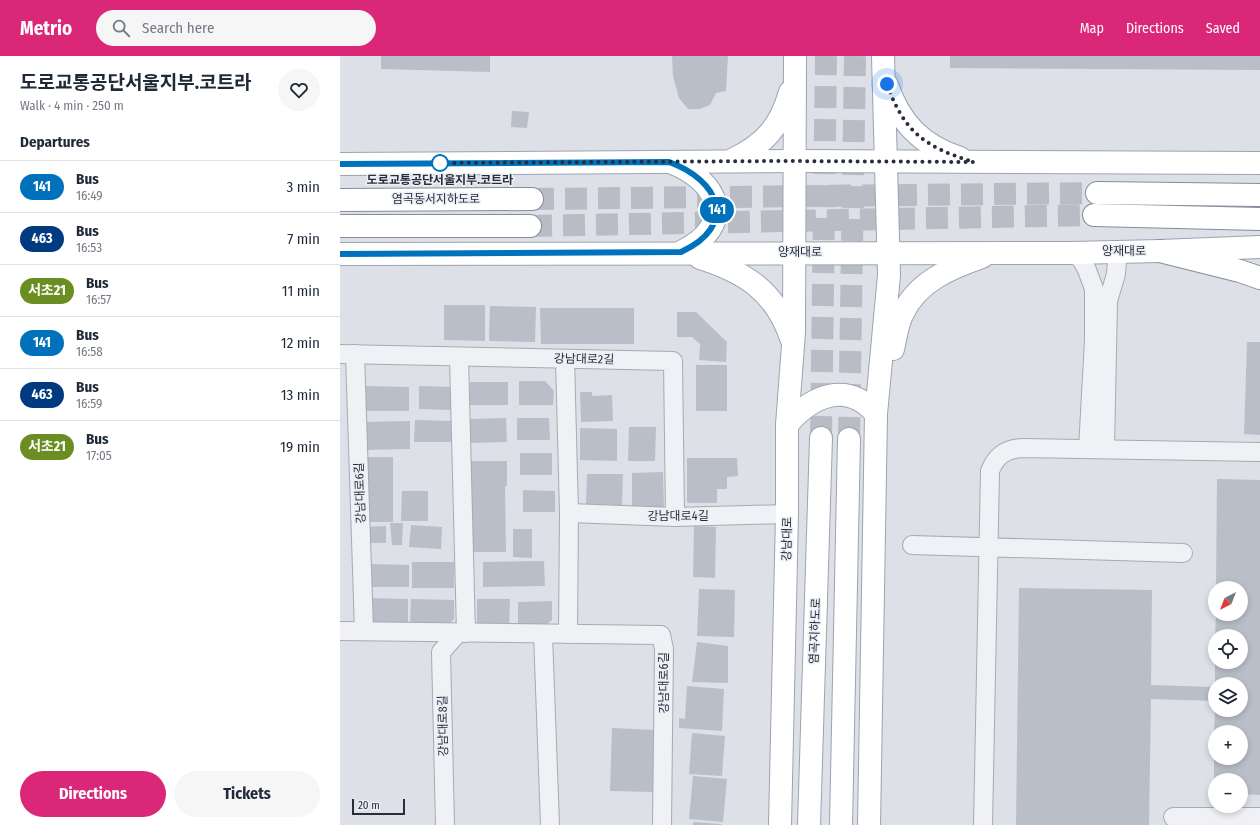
<!DOCTYPE html>
<html lang="en">
<head>
<meta charset="utf-8">
<style>
  :root { --surface:#fff; --page:#f6f6f7; --text:#1f2937; --muted:#747a83; --line:#e0e1e3; --accent:#db2777 }
  body { margin:0; font-family:"Fira Sans Condensed","Noto Sans KR",sans-serif; background:var(--page); color:var(--text); height:100vh; display:flex; flex-direction:column; font-size:15px; white-space:nowrap }
  * { box-sizing:border-box; margin:0 }
  p { font-size:13px; color:var(--muted) }
  .icon { flex:none; width:22px; height:22px; fill:none; stroke:currentColor; stroke-width:2; stroke-linecap:round; stroke-linejoin:round }
  .map { position:relative; flex:1; overflow:hidden }
  .drawer { display:flex; flex-direction:column; background:var(--surface); width:340px }
  .drawer>* { flex:none }
  .badge { padding:0 8px; border-radius:13px; font-size:14px; line-height:26px }
  .needle { width:26px; rotate:222deg }
  .buttons { position:absolute; left:868px; top:525px; display:grid; gap:8px }
  .buttons a { display:grid; place-items:center; width:40px; height:40px; border-radius:50%; background:var(--surface); box-shadow:0 2px 6px #0003; font-size:20px }
  .scale { position:absolute; left:12px; bottom:10px; width:53px; box-sizing:border-box; padding-left:4px; border:2px solid #272d3c; border-top:0; font-size:11px; line-height:14px; white-space:nowrap; color:#272d3c; -webkit-text-stroke:3px #eceff4; paint-order:stroke }
  .you { position:absolute; width:20px; height:20px; margin:-10px; border:3px solid #fff; border-radius:50%; background:#1a73e8; box-shadow:0 0 0 6px #1a73e833 }
  .map>.badge { position:absolute; translate:-50% -50%; box-shadow:0 0 0 2px #fff }
  h2 { padding:0 20px; font-size:15px; line-height:36px }
  .round { display:grid; place-items:center; flex:none; width:42px; height:42px; border-radius:21px; background:var(--page) }
  .overview { display:flex; align-items:center; justify-content:space-between; height:68px; padding:0 20px }
  h1 { font-size:19px; font-weight:700; line-height:30px }
  .primary-button { display:flex; gap:8px; margin-top:auto; padding:8px 20px }
  .primary-button a { flex:1; height:46px; border-radius:24px; background:var(--accent); color:#fff; font-size:16px; font-weight:700; line-height:46px; text-align:center }
  .primary-button a+a { background:var(--page); color:var(--text) }
  ul { padding:0; list-style:none }
  li { display:flex; align-items:center; gap:12px; height:52px; padding:0 20px; border-top:1px solid var(--line) }
  li div { flex:1 }
  li b { display:block; font-size:15px }
  li em { font-style:normal }
  li .badge { min-width:44px; font-weight:700; text-align:center }
  header { display:flex; align-items:center; gap:24px; box-sizing:border-box; height:56px; padding:0 20px; background:var(--accent); color:#fff }
  header strong { font-size:19px }
  nav { display:flex; gap:22px; margin-inline-start:auto; font-size:14px }
  .search { width:280px; height:36px; background:var(--page); display:flex; align-items:center; gap:10px; box-sizing:border-box; padding:0 14px; border-radius:22px; color:var(--muted); font-size:15px }
  main { display:flex; flex:1; min-height:0 }
  .map>svg:first-child { display:block }
  .building { fill:#babec9 }
  .lines { fill:none; stroke-linecap:round; stroke-linejoin:round }
  .major-tunnel { stroke:#b9bcc4; stroke-width:22; stroke-dasharray:22 11; stroke-linecap:butt }
  .highway-tunnel { stroke:#b9bcc4; stroke-width:22; stroke-dasharray:22 11; stroke-linecap:butt }
  .minor-casing { stroke:#a6aab3; stroke-width:20 }
  .major-casing { stroke:#9ca3b1; stroke-width:24 }
  .highway-casing { stroke:#858c9c; stroke-width:24 }
  .minor { stroke:#eff1f5; stroke-width:18 }
  .major { stroke:#fff; stroke-width:22 }
  .highway { stroke:#fff; stroke-width:22 }
  .line-casing { stroke:#fff; stroke-width:9 }
  .line { stroke:#0072bc; stroke-width:6 }
  .walk { stroke:#272d3c; stroke-width:4; stroke-dasharray:0 7.2 }
  .stop-dot { fill:#fff; stroke:#0072bc; stroke-width:2 }
  .labels { text-anchor:middle; stroke-width:3; stroke-linejoin:round; paint-order:stroke }
  .stop-label { font-size:12px; font-weight:bold; fill:#272d3c; stroke:#eceff4 }
  .street-label { font-size:12px; fill:#272d3c; stroke:#eceff4 }
</style>
</head>
<body>
<header>
<strong>Metrio</strong>
<div class="search"><svg class="icon" aria-label="search" viewBox="0 0 24 24"><circle cx="10" cy="10" r="6"/><path d="M15 15l6 6"/></svg>Search here</div>
<nav><a>Map</a><a>Directions</a><a>Saved</a></nav>
</header>
<main>
<section class="drawer">
<div class="overview"><div><h1>도로교통공단서울지부.코트라</h1><p>Walk · 4 min · 250 m</p></div><a class="round"><svg class="icon" aria-label="heart" viewBox="0 0 24 24"><path d="M12 20l-8-8c-3-5 5-10 8-4 3-6 11-1 8 4z"/></svg></a></div>
<h2>Departures</h2>
<ul>
<li><span class="badge" style="background:#0072bc;color:#fff">141</span><div><b>Bus</b><p>16:49</p></div><em>3 min</em></li>
<li><span class="badge" style="background:#003b80;color:#fff">463</span><div><b>Bus</b><p>16:53</p></div><em>7 min</em></li>
<li><span class="badge" style="background:#6b8e23;color:#fff">서초21</span><div><b>Bus</b><p>16:57</p></div><em>11 min</em></li>
<li><span class="badge" style="background:#0072bc;color:#fff">141</span><div><b>Bus</b><p>16:58</p></div><em>12 min</em></li>
<li><span class="badge" style="background:#003b80;color:#fff">463</span><div><b>Bus</b><p>16:59</p></div><em>13 min</em></li>
<li><span class="badge" style="background:#6b8e23;color:#fff">서초21</span><div><b>Bus</b><p>17:05</p></div><em>19 min</em></li>
</ul>
<div class="primary-button"><a>Directions</a><a>Tickets</a></div>
</section>
<div class="map">
<svg width="920" height="769" viewBox="0 0 920 769">
  <rect width="100%" height="100%" fill="#dde0e6"/>
  <g class="building">
    <path d="M41,0H150V16L41,13Z"/>
    <path d="M332,0H388L386,35L376,37L370,49L359,53H348L339,42L333,20Z"/>
    <path d="M610,0H920V14L610,12Z"/>
    <path d="M172,55L189,56L187,72L171,71Z"/>
    <path d="M104,249H145V285L104,284Z"/>
    <path d="M150,250L196,251L195,286L149,285Z"/>
    <path d="M200,252H294V288H201Z"/>
    <path d="M337,256H356L387,286L386,306L359,304L360,288L352,281H337Z"/>
    <path d="M907,286H920V379L904,378Z"/>
    <rect x="356" y="309" width="31" height="46"/>
    <path d="M179,325H205L214,335L213,349H179Z"/>
    <rect x="130" y="326" width="38" height="23"/>
    <path d="M26,330L69,331V355H25Z"/>
    <path d="M79,330L112,331L111,354L79,353Z"/>
    <path d="M240,336H252V340L272,339L273,365L241,366Z"/>
    <path d="M166,362L167,386L130,387V363Z"/>
    <path d="M177,362H209L210,384H177Z"/>
    <path d="M75,364L114,365V386H74Z"/>
    <path d="M70,365V393L24,394L23,366Z"/>
    <path d="M289,371H316L315,405H288Z"/>
    <path d="M240,372L277,373V405L240,404Z"/>
    <rect x="180" y="397" width="32" height="22"/>
    <rect x="23" y="401" width="30" height="65"/>
    <path d="M347,402H397L398,420L387,421V433H377V447H347Z"/>
    <path d="M129,405H167V430H165L166,496H130Z"/>
    <path d="M323,416L324,452L292,453V417Z"/>
    <path d="M247,418H283L282,449L246,448Z"/>
    <path d="M877,423L920,424V739L901,738V724H874V702H901V676H874L875,654H901V628H875V606H901V580H875L876,558H901V532H876Z"/>
    <path d="M183,434L215,435V456H183Z"/>
    <path d="M62,435H88V465H61Z"/>
    <path d="M50,467H63L62,489H52Z"/>
    <path d="M71,469L102,471L101,493L69,491Z"/>
    <path d="M46,470V487H24V471Z"/>
    <path d="M354,470L376,471L375,522L353,521Z"/>
    <path d="M173,473H192V502L173,501Z"/>
    <path d="M204,505L205,530L143,531V506Z"/>
    <rect x="72" y="506" width="42" height="26"/>
    <path d="M30,508L69,509V531H30Z"/>
    <path d="M679,532L812,534L811,629L875,631V645L811,643L809,769H676Z"/>
    <path d="M359,533L395,534L394,581L357,580Z"/>
    <path d="M29,542L68,543V567L28,566Z"/>
    <path d="M71,543L114,544V563L107,570L70,569Z"/>
    <path d="M137,543H170L169,572L137,571Z"/>
    <path d="M212,545V564L204,571H178V546Z"/>
    <path d="M357,586L388,590V627L352,626Z"/>
    <path d="M347,630L384,633L382,675L339,672V662L345,663Z"/>
    <path d="M272,672L315,674L313,736L270,735Z"/>
    <path d="M352,677L385,680L382,720L349,718Z"/>
    <path d="M353,720L387,723L383,766L349,763Z"/>
    <path d="M353,766L381,768V769H353Z"/>
  </g>
  <g class="lines">
    <g class="major-tunnel">
      <path d="M481,382L486,0"/>
      <path d="M509,383L515,0"/>
    </g>
    <g class="highway-tunnel">
      <path d="M192,143L757,137"/>
      <path d="M190,170L754,159"/>
    </g>
    <g class="minor-casing">
      <g id="minor">
        <path d="M732,197L741,203L747,214L754,233V284L748,393"/>
        <path d="M0,298L333,305L335,461"/>
        <path d="M15,298L24,575"/>
        <path d="M119,301L126,577"/>
        <path d="M225,303L229,457L228,578"/>
        <path d="M765,393L768,245L776,218L777,204L783,195"/>
        <path d="M229,457L335,461L447,458"/>
        <path d="M572,489L843,497"/>
        <path d="M0,575L321,579L324,593L322,769"/>
        <path d="M203,578L210,769"/>
        <path d="M833,761H920"/>
        <path d="M105,769L101,596L118,577"/>
        <path d="M643,769L650,415C656,400 665,393 682,392L920,396"/>
      </g>
    </g>
    <g class="major-casing">
      <g id="major">
        <path d="M547,29C560,67 581,89 620,102"/>
        <path d="M392,104C425,88 440,71 450,36"/>
        <path d="M330,106C380,125 397,169 341,196"/>
        <path d="M0,108L455,105L920,107"/>
        <path d="M0,198L732,197L820,195L920,191"/>
        <path d="M360,202C405,216 435,235 451,282"/>
        <path d="M553,293C556,281 557,268 563,257C578,225 611,212 642,201"/>
        <path d="M447,369C471,340 507,324 536,358"/>
        <path d="M440,769L447,458V369L454,276L455,0"/>
        <path d="M469,769L481,382"/>
        <path d="M501,769L509,383"/>
        <path d="M529,769L536,358L549,219L543,0"/>
      </g>
    </g>
    <g class="highway-casing">
      <g id="highway">
        <path d="M757,137L920,139"/>
        <path d="M0,144L192,143"/>
        <path d="M754,159L920,163"/>
        <path d="M0,170H190"/>
        <path d="M820,195L900,215L920,222"/>
      </g>
    </g>
    <use href="#minor" class="minor"/>
    <use href="#major" class="major"/>
    <use href="#highway" class="highway"/>
  </g>
  <g class="lines">
    <g class="line-casing">
      <path id="line" d="M0,108L329,106C379,124 399,169 341,196L0,198"/>
    </g>
    <use href="#line" class="line"/>
    <path class="walk" d="M100,107L442,105L634,106C587,92 564,77 547,28"/>
  </g>
  <circle class="stop-dot" cx="100" cy="107" r="8"/>
  <g class="labels">
    <g class="stop-label">
      <text x="100" y="128">도로교통공단서울지부.코트라</text>
    </g>
    <g class="street-label">
      <text x="96" y="147">염곡동서지하도로</text>
      <text x="784" y="199">양재대로</text>
      <text x="460" y="200">양재대로</text>
      <text transform="translate(244 303) rotate(1)" y="4">강남대로2길</text>
      <text transform="translate(20 437) rotate(-92)" y="4">강남대로6길</text>
      <text x="338" y="464">강남대로4길</text>
      <text transform="translate(447 483) rotate(-89)" y="4">강남대로</text>
      <text transform="translate(475 575) rotate(-88)" y="4">염곡지하도로</text>
      <text transform="translate(324 627) rotate(-90)" y="4">강남대로6길</text>
      <text transform="translate(103 670) rotate(-91)" y="4">강남대로8길</text>
    </g>
  </g>
</svg>
<div class="buttons">
<a><svg class="needle" viewBox="-14 -14 28 28"><path d="M0-13l5 13h-10z" fill="#e53935"/><path d="M0 13l5-13h-10z" fill="#747a83"/></svg></a>
<a><svg class="icon" aria-label="locate" viewBox="0 0 24 24"><circle cx="12" cy="12" r="6"/><path d="M12 2v4M12 18v4M2 12h4M18 12h4"/></svg></a>
<a><svg class="icon" aria-label="layers" viewBox="0 0 24 24"><path d="M12 4l9 5-9 5-9-5zM3 14l9 5 9-5"/></svg></a>
<a>+</a>
<a>−</a>
</div>
<div class="scale">20 m</div>
<div class="you" style="left:547px;top:28px"></div>
<b class="badge" style="left:377px;top:154px;background:#0072bc;color:#fff">141</b>
</div>
</main>
</body>
</html>
